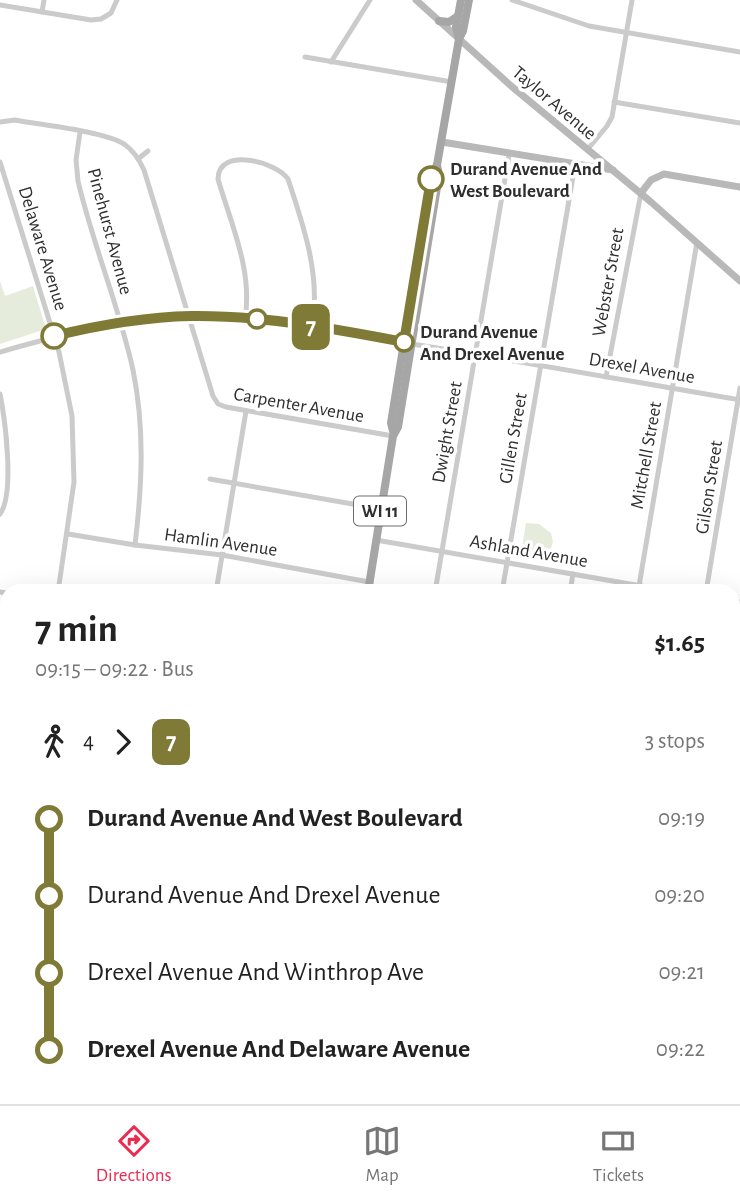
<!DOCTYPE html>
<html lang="en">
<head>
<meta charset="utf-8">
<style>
  :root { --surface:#fff; --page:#f2f2f2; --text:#222; --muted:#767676; --line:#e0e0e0; --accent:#eb2b4f }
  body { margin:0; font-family:"Alegreya Sans",sans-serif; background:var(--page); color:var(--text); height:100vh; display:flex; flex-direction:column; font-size:26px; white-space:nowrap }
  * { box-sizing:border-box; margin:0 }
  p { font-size:23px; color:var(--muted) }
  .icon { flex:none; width:38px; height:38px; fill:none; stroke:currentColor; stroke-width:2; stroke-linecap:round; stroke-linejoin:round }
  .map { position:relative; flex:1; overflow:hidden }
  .sheet { position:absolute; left:0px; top:584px; width:740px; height:520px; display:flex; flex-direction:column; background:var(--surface); border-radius:21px 21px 0 0; box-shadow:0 7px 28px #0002 }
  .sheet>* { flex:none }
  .badge { padding:0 14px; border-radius:10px; font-size:24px; line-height:46px }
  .map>.badge { position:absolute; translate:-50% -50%; box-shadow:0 0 0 4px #fff }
  .legs { display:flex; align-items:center; gap:10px; height:77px; padding:0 35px; font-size:23px }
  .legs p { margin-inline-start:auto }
  .head { display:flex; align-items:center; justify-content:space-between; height:119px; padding:0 35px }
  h1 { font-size:38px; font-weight:600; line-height:52px }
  ul { padding:0 35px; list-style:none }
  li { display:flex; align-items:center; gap:24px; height:77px; font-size:26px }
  li i { display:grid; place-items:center; width:10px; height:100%; margin:0 9px; background:currentColor }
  li i::after { content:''; width:18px; height:18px; margin:-9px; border:5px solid; border-radius:50%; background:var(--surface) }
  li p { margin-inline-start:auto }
  li:first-child i { background:linear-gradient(#0000 50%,currentColor 0) }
  li:last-child i { background:linear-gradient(currentColor 50%,#0000 0) }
  .tabs { display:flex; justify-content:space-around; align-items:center; height:98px; border-top:2px solid var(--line); background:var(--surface); font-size:19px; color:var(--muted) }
  .tabs a { display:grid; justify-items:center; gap:4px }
  .tabs .active { color:var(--accent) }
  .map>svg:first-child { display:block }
  .green { fill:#e6ecdc }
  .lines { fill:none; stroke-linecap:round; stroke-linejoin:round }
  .street { stroke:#cbcbcb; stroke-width:5 }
  .secondary { stroke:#b8b8b8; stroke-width:7 }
  .primary { stroke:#a6a6a6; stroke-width:8 }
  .line-1-casing { stroke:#fff; stroke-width:16 }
  .line-1 { stroke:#7f7b37; stroke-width:10 }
  .stop-1-dot { fill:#fff; stroke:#7f7b37; stroke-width:3.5 }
  .labels { text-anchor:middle; stroke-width:7; stroke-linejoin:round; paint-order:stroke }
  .shield { fill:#fff; stroke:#6d6d6d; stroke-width:2 }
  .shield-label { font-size:18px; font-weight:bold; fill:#2e2e2e }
  .street-label { font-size:19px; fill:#2e2e2e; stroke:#fff }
  .stop-label { font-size:19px; font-weight:bold; fill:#2e2e2e; stroke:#fff; text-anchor:start }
</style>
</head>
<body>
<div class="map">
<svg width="740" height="1104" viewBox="0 0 740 1104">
  <rect width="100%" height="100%" fill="#fff"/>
  <g class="green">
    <path d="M0,281L5,296L33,286L46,329L0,344Z"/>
    <path d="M526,523L539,524L551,533L553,542L549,555L525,551L522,548Z"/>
    <path d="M365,1097H516L517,1104H368Z"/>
  </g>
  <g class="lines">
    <g class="street">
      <path d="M512,0L589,26L740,52"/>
      <path d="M0,5L91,20L101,19L111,13L117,0"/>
      <path d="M42,12L44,0"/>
      <path d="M305,57L452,82"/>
      <path d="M331,62L370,0"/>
      <path d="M614,102L740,123"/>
      <path d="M0,122L15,120C41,125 103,131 124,144C133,150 139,159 144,170L213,396L218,404L226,407L393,436"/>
      <path d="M80,132L76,160L78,181C93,245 119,306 133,370C145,429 142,486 135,545"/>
      <path d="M587,150L607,126L612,117L632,0"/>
      <path d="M138,159L148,151"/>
      <path d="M0,162L59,352L72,416L74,482L58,592"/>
      <path d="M245,318C253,271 231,224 218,179C218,146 277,162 288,179C304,227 321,276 312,327"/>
      <path d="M0,352C63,334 125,318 191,316C263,314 336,331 406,343C518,361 629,381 740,400"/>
      <path d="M606,377L641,193"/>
      <path d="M0,394C5,419 15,493 0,514"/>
      <path d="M210,479L381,509"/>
      <path d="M68,534L135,545L222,555L369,582"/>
      <path d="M376,540L676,592"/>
      <path d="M0,592L7,593"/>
      <path d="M216,592L246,411"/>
      <path d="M435,592L509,155"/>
      <path d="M502,592L575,165"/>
      <path d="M570,592L573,574"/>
      <path d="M638,592L697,242"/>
      <path d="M706,592L740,388"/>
      <path d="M733,601L740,602"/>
      <path d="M0,661L7,662"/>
      <path d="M0,670L7,672"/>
      <path d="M0,746L7,747"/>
      <path d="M738,797L740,784"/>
      <path d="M0,822L7,823"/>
      <path d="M733,863L740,864"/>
      <path d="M0,898L7,899"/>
      <path d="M733,930L740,931"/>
      <path d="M733,1058L740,1048"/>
      <path d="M733,1072L740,1102"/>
      <path d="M358,1097L359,1104"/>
      <path d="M603,1097L606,1104"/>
      <path d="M522,1100L544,1097"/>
      <path d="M288,1101H329L337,1104"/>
      <path d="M690,1104L697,1097"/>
    </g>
    <g class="secondary">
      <path d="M416,0L510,85L651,202L740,281"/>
      <path d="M442,142L613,170"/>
      <path d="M641,193L651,180L664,174L740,187"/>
      <path d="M0,1051L7,1052"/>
      <path d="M133,1097L142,1104"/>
    </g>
    <g class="primary">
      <path d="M439,21L449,22L458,16"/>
      <path d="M459,39L456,27L461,0"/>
      <path d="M393,431L391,423L429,188L433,172L437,165L459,39L463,31L469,0"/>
      <path d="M368,592L393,436L398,427L439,175L437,165"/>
      <path d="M278,1104L279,1097"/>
      <path d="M287,1104L288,1097"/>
    </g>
  </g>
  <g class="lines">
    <g class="line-1-casing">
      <path id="line-1" d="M54,336C99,325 144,317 191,316C262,315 335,329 404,342L431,179"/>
    </g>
    <use href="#line-1" class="line-1"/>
  </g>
  <g class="stop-1-dot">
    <circle cx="431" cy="179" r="12"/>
    <circle cx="257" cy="319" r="9"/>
    <circle cx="54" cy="336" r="12"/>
    <circle cx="404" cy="342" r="9"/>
  </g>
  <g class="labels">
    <rect class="shield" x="354" y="496.5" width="52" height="29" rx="5"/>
    <g class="shield-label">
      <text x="380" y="517">WI 11</text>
    </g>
    <g class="street-label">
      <text transform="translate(555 102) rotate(40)" y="7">Taylor Avenue</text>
      <text transform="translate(111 231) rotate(75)" y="7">Pinehurst Avenue</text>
      <text transform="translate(44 248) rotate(73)" y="7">Delaware Avenue</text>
      <text transform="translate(607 282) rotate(-80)" y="7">Webster Street</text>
      <text transform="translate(642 367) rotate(10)" y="7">Drexel Avenue</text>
      <text transform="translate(299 404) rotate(10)" y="7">Carpenter Avenue</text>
      <text transform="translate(446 432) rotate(-80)" y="7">Dwight Street</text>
      <text transform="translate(512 438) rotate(-80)" y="7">Gillen Street</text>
      <text transform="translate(645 455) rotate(-80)" y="7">Mitchell Street</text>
      <text transform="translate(708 487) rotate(-81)" y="7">Gilson Street</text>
      <text transform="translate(221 541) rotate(8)" y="7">Hamlin Avenue</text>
      <text transform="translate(529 550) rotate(10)" y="7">Ashland Avenue</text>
    </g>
    <g class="stop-label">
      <text x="450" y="175">Durand Avenue And<tspan x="450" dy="22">West Boulevard</tspan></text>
      <text x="420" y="338">Durand Avenue<tspan x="420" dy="22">And Drexel Avenue</tspan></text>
    </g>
  </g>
</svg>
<b class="badge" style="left:311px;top:327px;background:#7f7b37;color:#fff">7</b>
<section class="sheet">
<div class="head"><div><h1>7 min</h1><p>09:15 – 09:22 · Bus</p></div><b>$1.65</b></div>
<div class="legs"><svg class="icon" aria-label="walk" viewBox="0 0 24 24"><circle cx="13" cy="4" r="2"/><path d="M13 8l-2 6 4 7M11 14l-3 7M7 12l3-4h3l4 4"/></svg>4<svg class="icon" aria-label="forward" viewBox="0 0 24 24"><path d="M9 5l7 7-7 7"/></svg><b class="badge" style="background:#7f7b37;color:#fff">7</b><p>3 stops</p></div>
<ul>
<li><i style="color:#7f7b37"></i><b>Durand Avenue And West Boulevard</b><p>09:19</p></li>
<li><i style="color:#7f7b37"></i><span>Durand Avenue And Drexel Avenue</span><p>09:20</p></li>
<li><i style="color:#7f7b37"></i><span>Drexel Avenue And Winthrop Ave</span><p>09:21</p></li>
<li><i style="color:#7f7b37"></i><b>Drexel Avenue And Delaware Avenue</b><p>09:22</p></li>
</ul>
</section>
</div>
<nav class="tabs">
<a class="active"><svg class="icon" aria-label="directions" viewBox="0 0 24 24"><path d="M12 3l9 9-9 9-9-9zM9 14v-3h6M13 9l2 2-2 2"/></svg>Directions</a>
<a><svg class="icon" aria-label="map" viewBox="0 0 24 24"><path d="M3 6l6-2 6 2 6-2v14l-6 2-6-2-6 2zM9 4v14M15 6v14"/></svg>Map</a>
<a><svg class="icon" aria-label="tickets" viewBox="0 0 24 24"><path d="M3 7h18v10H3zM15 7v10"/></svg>Tickets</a>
</nav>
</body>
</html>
